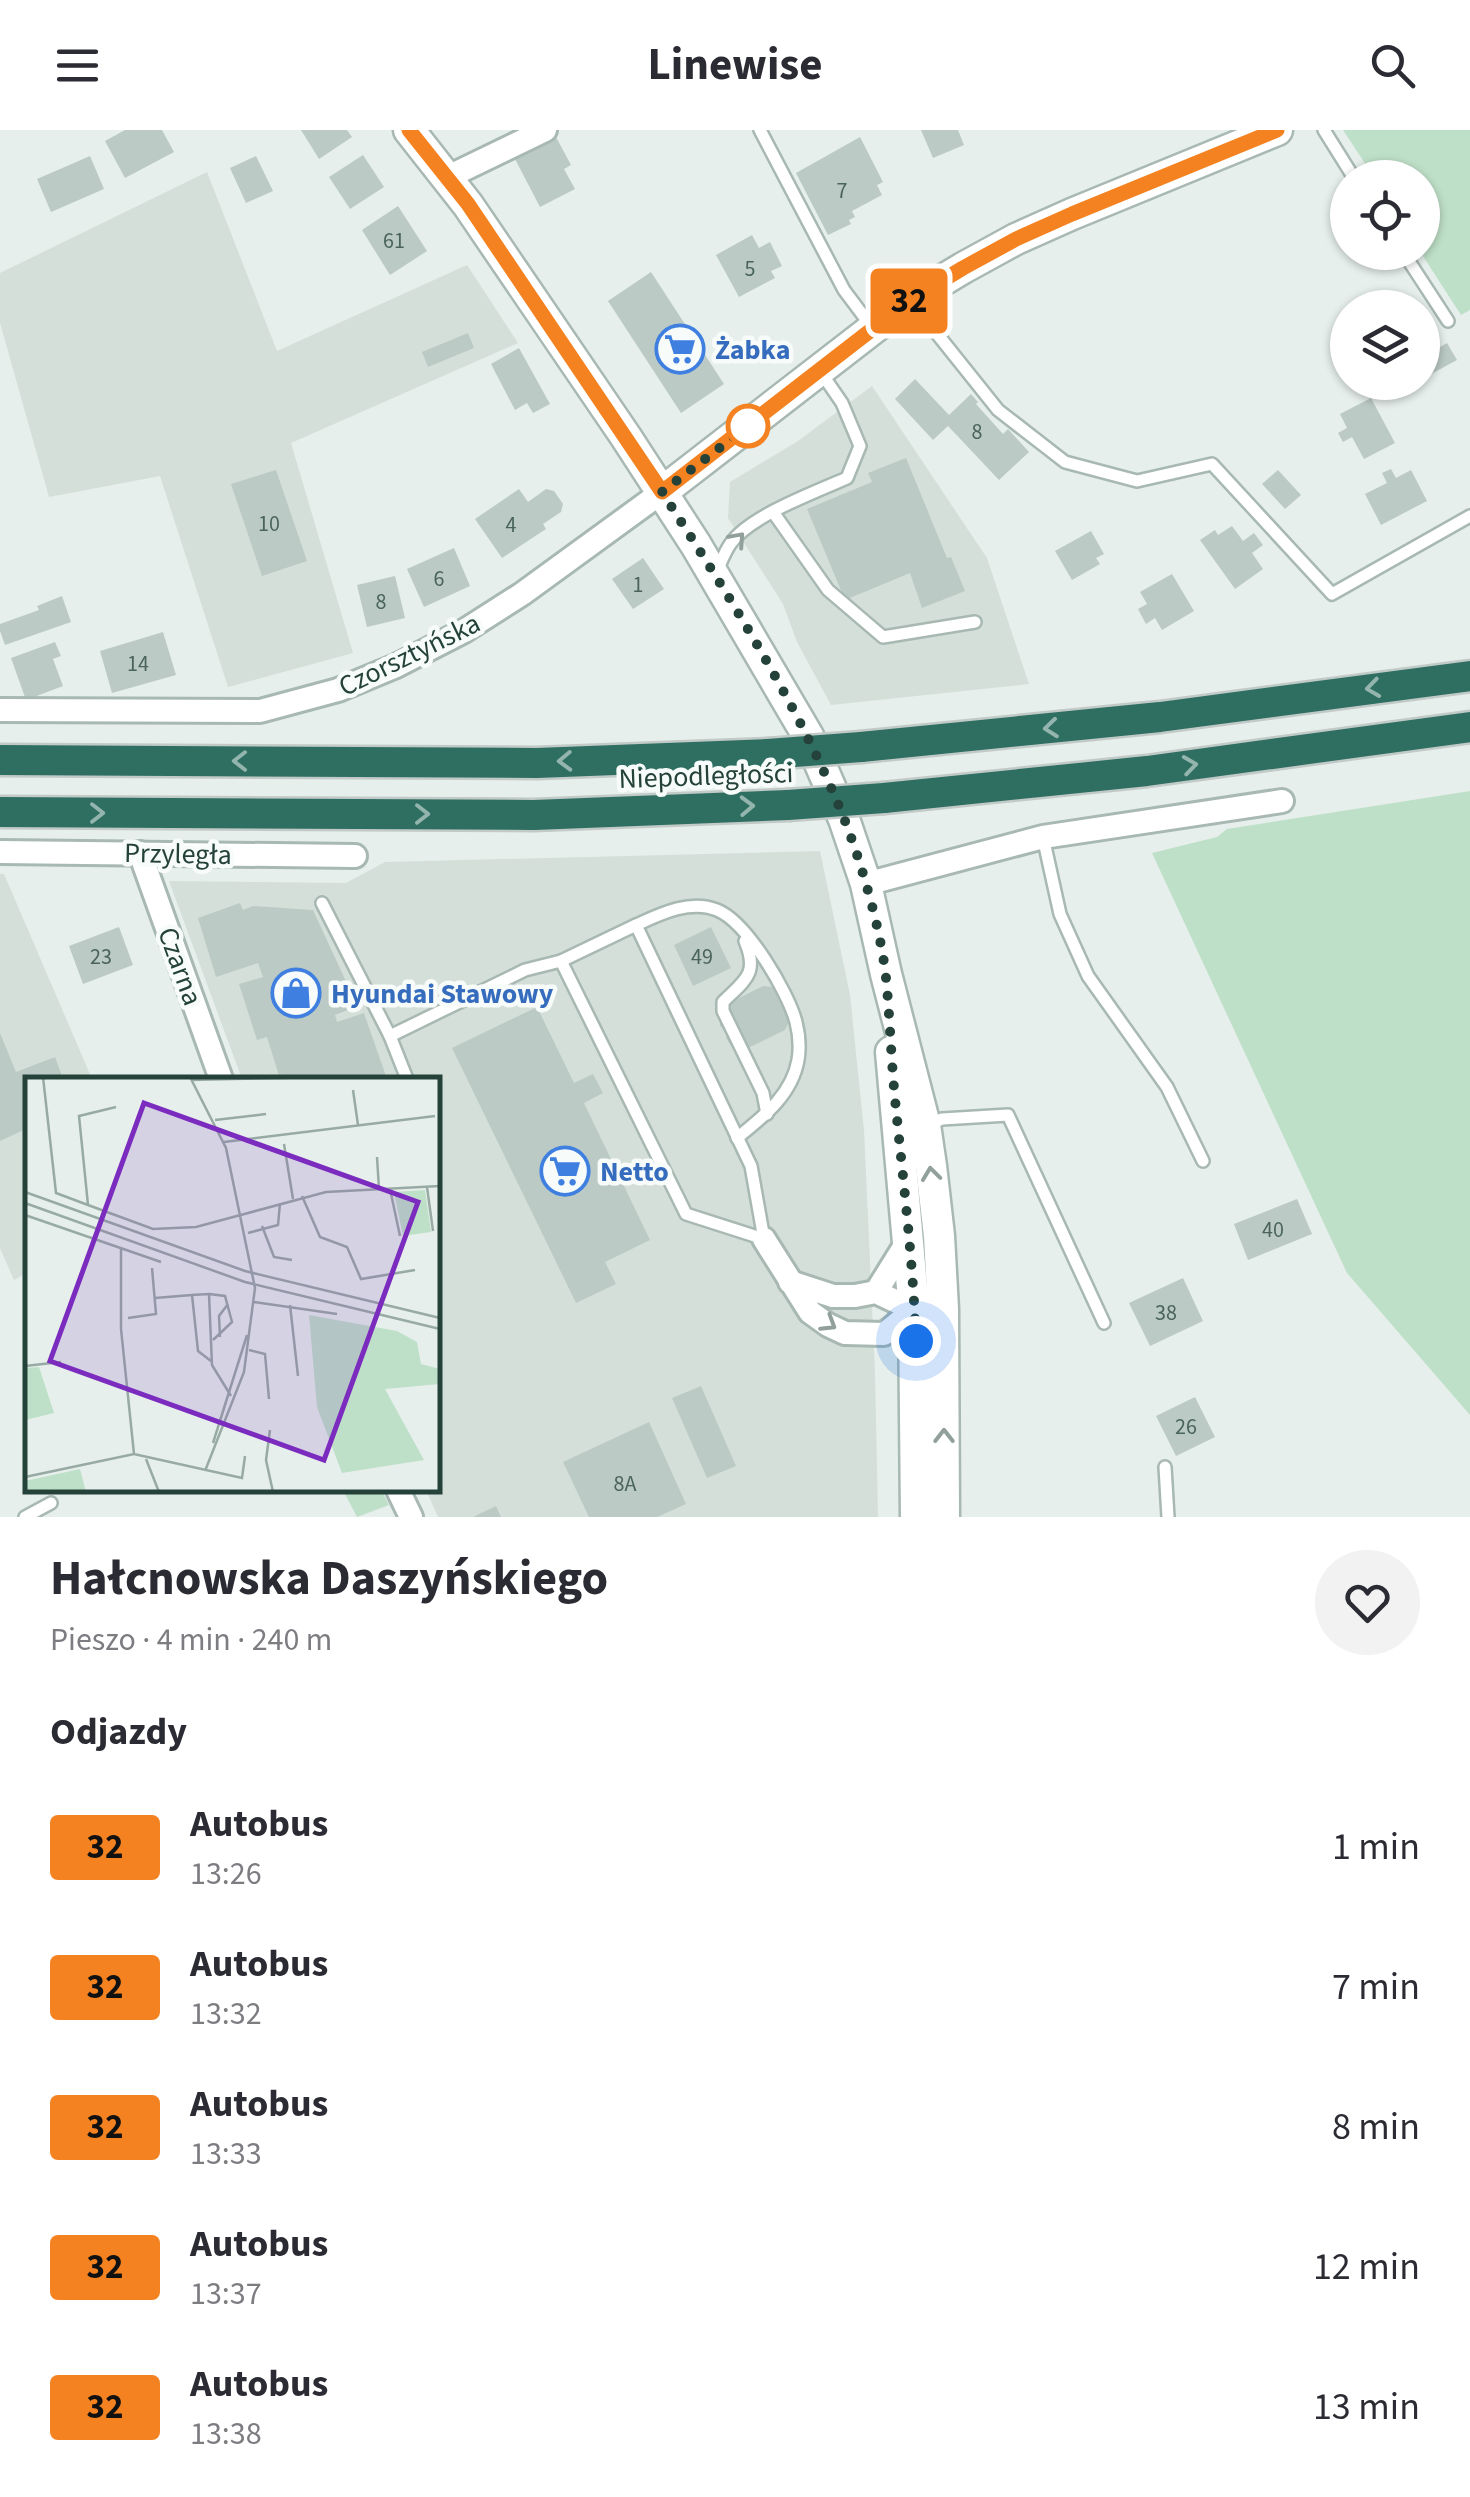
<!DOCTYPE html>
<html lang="pl">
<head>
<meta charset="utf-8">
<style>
  :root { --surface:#fff; --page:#f2f2f3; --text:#2b2b33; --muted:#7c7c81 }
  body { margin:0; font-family:"Source Sans 3",sans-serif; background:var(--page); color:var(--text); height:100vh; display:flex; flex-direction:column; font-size:38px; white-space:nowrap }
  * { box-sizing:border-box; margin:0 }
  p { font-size:32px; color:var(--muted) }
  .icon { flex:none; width:55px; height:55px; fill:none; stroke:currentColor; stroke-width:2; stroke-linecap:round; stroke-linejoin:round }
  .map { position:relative; height:1387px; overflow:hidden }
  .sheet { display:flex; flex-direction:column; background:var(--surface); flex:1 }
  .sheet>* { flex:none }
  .badge { padding:0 20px; border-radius:8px; font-size:35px; line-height:65px }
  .tools { position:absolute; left:1330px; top:30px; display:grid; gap:20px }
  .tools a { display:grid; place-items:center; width:110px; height:110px; border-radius:50%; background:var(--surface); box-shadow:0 2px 8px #0004; font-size:50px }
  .you { position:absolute; width:50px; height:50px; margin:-25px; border:8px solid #fff; border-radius:50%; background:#1a73e8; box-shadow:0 0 0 15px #1a73e833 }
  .map>.badge { position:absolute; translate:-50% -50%; box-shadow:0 0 0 5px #fff }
  h2 { padding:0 50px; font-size:38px; line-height:90px }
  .round { display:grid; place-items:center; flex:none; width:105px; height:105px; border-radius:52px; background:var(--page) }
  .summary { display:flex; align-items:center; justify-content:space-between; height:170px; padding:0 50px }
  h1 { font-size:48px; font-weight:700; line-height:75px }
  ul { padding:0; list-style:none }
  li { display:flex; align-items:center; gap:30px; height:140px; padding:0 50px }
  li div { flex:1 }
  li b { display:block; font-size:38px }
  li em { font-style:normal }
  li .badge { min-width:110px; font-weight:700; text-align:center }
  header { display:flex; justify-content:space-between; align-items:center; height:130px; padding:0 50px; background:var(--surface); font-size:45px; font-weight:700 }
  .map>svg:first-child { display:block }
  .built { fill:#d4dfda }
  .green { fill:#bfe0c8 }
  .building { fill:#bbcac4 }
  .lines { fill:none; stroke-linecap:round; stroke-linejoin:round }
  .service-casing { stroke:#a8b8b2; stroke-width:16 }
  .minor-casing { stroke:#a8b8b2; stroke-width:28 }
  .tertiary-casing { stroke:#a8b8b2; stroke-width:35 }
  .motorway-casing { stroke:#c2cac8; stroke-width:35 }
  .service { stroke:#fff; stroke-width:11 }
  .minor { stroke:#fff; stroke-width:22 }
  .tertiary { stroke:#fff; stroke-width:30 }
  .motorway { stroke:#2f6f62; stroke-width:30 }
  .motorway-bridge-casing { stroke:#c2cac8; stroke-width:35; stroke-linecap:butt }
  .motorway-bridge { stroke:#2f6f62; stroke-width:30 }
  .oneway { stroke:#92a09c }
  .oneway2 { stroke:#93b5ae }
  .line-casing { stroke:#fff; stroke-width:22 }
  .line { stroke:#f58220; stroke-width:15 }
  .walk { stroke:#24423a; stroke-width:10; stroke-dasharray:0 18 }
  .stop-dot { fill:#fff; stroke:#f58220; stroke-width:5 }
  .labels { text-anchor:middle; stroke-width:9; stroke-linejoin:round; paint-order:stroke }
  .number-label { font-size:22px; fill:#4a645c }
  .shop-label { font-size:28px; font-weight:bold; fill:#366cbe; stroke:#f7fbf9; text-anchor:start }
  .street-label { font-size:28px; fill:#24423a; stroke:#f7fbf9 }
  .inset-road { fill:none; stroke:#98aaa4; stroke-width:2.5 }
  .view { fill:#7b2cbf; fill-opacity:0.15; stroke:#7b2cbf; stroke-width:5 }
  .inset-edge { fill:none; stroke:#24423a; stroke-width:5 }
</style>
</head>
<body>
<header><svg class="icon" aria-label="menu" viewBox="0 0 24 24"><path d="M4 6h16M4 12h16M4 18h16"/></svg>Linewise<svg class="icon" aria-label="search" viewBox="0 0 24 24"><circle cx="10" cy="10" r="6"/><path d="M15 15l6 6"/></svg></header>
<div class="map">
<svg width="1470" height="1387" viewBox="0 0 1470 1387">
  <rect width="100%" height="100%" fill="#e6efeb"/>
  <g class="built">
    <path d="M207,42L277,221L467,135L518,213L291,313L353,523L228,557L160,346L49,367L0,193V143Z"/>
    <path d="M872,256L987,428L1029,554L831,575L797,512L783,474L728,388L730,352L798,311Z"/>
    <path d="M820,721L850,865L864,1000L875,1242L878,1387H438L426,1360H438V949H242L169,751L346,753L385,732Z"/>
    <path d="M0,744H4L92,949H28L27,1143L14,1150L0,1118Z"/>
  </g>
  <g class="green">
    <path d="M1343,0H1470V180L1461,185L1421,123L1422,48L1374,47Z"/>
    <path d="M1470,661V1285L1347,1143L1152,723L1217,707L1227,699Z"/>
    <path d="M343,1360H381L389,1375L357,1387Z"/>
  </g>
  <g class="building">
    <path d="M125,0H162L174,22L125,48L105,11Z"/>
    <path d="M301,0H347L352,7L319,29Z"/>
    <path d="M921,0H958L964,15L933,28Z"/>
    <path d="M556,7L571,35L564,39L575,59L540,77L515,29Z"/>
    <path d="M860,7L883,52L877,55L882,65L852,81L855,87L849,90L851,94L828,105L796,43Z"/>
    <path d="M363,25L384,57L350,79L329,47Z"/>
    <path d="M90,26L104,59L51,82L37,49Z"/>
    <path d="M256,26L273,61L246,73L230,38Z"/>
    <path d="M398,76L427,121L390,145L362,100Z"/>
    <path d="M752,105L759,118L770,112L782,136L771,141L775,148L739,167L716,125Z"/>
    <path d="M651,142L724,254L681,283L608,171Z"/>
    <path d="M468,203L474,218L428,237L422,222Z"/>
    <path d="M1447,213L1457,230L1422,249V228Z"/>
    <path d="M519,218L550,274L533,283L527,273L515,280L491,234Z"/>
    <path d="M915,249L949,285L971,264L978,272L976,274L1003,304L1008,299L1029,322L999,350L948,296L933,310L895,269Z"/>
    <path d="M1371,268L1395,313L1364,329L1352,307L1343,312L1338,303L1347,298L1340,284Z"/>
    <path d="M906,328L947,428L951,427L965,461L922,478L910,443L845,470L807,379L872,352L868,343Z"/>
    <path d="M1391,339L1396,348L1411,340L1427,371L1381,395L1365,364L1387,353L1382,343Z"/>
    <path d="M276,340L307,431L262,446L231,354Z"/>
    <path d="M1278,340L1301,365L1285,379L1262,354Z"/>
    <path d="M519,359L528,372L546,359L554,361L563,374L561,382L543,394L546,399L502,428L475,389Z"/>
    <path d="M1232,396L1243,411L1254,403L1263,415L1252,423L1263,439L1235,459L1200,410L1215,400L1218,405Z"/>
    <path d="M1091,401L1104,424L1096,428L1100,434L1072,450L1055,421Z"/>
    <path d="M454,418L470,456L424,477L407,439Z"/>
    <path d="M643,428L664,459L633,479L612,449Z"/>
    <path d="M1172,444L1194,481L1162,500L1155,488L1146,494L1138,479L1147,474L1140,462Z"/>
    <path d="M395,446L405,488L367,497L357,455Z"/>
    <path d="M62,466L71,492L5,515L0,501V494L39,480L37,476Z"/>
    <path d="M163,502L176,545L112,563L100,521Z"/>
    <path d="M55,512L61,526L53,529L63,556L26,570L11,528Z"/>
    <path d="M240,773L243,780L253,776L313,780L355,871L353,878L335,885L337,892L364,883L387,949H280L267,907L257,910L239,854L263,847L258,833L216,847L198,788Z"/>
    <path d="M119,797L133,835L83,854L69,816Z"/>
    <path d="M711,797L731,838L693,856L674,815Z"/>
    <path d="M763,856L773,857L781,863L790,882L789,892L785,900L746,919H739L729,913L726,907L727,901L720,896V886L729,873Z"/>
    <path d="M537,877L574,953L593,944L603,963L584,973L650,1110L605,1132L616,1154L576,1173L452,918Z"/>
    <path d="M0,903L16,942L55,927L63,949H28V998L0,1011Z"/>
    <path d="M1297,1069L1312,1104L1248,1130L1234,1094Z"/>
    <path d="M1183,1148L1203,1191L1150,1216L1129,1173Z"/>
    <path d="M701,1256L736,1336L707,1348L672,1268Z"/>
    <path d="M1195,1267L1215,1307L1176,1326L1156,1286Z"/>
    <path d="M649,1292L686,1374L657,1387H589L563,1332Z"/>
    <path d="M496,1376L501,1387H473Z"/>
  </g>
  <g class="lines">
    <g class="service-casing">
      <g id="service">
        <path d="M760,0L844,160L871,196"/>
        <path d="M1324,0L1354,48"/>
        <path d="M1403,122L1448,191"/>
        <path d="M910,170L998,280L1065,332L1137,351L1212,334L1332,464L1470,386"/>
        <path d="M773,382L828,460L883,507L975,492"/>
        <path d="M717,441C721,432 725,421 731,413C750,386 815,362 847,348L860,316L842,273L820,241"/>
        <path d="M1043,707L1060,784L1088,846L1167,957L1203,1031"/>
        <path d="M322,773L390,906L407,949"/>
        <path d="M636,795L751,1036L764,1109L686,1084L561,831Z"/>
        <path d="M636,795C660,784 690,769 717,780C747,792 788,862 796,892C799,904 800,918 798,930C792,965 763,987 737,1008"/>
        <path d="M745,811C759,844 745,850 723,872V881L763,963L767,984"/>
        <path d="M390,906L525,840L561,831"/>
        <path d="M929,994L942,989L1008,985L1104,1193"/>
        <path d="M1165,1337L1168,1387"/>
        <path d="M25,1387L51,1373"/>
      </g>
    </g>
    <g class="minor-casing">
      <g id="minor">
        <path d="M448,47L545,0"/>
        <path d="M0,580L260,581L338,560L396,536L464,501L522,464L662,362"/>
        <path d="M0,722L355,726"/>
        <path d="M140,723L221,949"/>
        <path d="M866,754L1043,707L1282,671"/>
        <path d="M764,1109L810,1182L828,1195L845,1203L884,1204L914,1180L921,1171"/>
        <path d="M790,1152L833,1166H855L876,1162L914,1180L920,1189"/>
        <path d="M876,1162L909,1109"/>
        <path d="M398,1360L411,1387"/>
      </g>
    </g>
    <g class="tertiary-casing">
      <g id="tertiary">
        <path d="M409,0L468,75L626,307L696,415L808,606L844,689L866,754L886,844L925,995L931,1036L939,1106L943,1179L944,1387"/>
        <path d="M662,362L910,170L963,138L1016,109L1072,84L1277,0"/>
        <path d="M891,922L914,1180L916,1387"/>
      </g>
    </g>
    <g class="motorway-casing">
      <g id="motorway">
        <path d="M861,617L1160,587L1470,546"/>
        <path d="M0,630L537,633L768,624"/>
        <path d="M884,668L1147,641L1470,597"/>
        <path d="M0,682L534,685L788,675"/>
      </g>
    </g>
    <use href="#service" class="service"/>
    <use href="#minor" class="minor"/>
    <use href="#tertiary" class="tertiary"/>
    <use href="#motorway" class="motorway"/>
    <g class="motorway-bridge-casing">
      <g id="motorway-bridge">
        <path d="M768,624L861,617"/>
        <path d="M788,675L884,668"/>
      </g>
    </g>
    <use href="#motorway-bridge" class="motorway-bridge"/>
  </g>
  <defs><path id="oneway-chevron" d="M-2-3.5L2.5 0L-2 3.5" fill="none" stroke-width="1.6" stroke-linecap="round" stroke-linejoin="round" transform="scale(2.5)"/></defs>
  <g class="oneway">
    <use href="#oneway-chevron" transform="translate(738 409) rotate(-48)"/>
    <use href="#oneway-chevron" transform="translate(931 1044) rotate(-97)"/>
    <use href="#oneway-chevron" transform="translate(829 1194) rotate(32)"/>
    <use href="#oneway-chevron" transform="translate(944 1306) rotate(-90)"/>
  </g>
  <g class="oneway2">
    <use href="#oneway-chevron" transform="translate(1373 558) rotate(172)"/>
    <use href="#oneway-chevron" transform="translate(1051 598) rotate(174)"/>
    <use href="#oneway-chevron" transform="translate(240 631) rotate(-180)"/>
    <use href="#oneway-chevron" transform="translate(565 631) rotate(178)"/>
    <use href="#oneway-chevron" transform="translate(1190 635) rotate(-8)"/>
    <use href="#oneway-chevron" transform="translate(747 676) rotate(-2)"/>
    <use href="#oneway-chevron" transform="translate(97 683)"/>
    <use href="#oneway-chevron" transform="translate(422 684)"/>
  </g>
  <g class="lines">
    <g class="line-casing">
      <path id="line" d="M409,0L468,74L662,362L910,170L963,138L1016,109L1072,84L1277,0"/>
    </g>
    <use href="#line" class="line"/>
    <path class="walk" d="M748,296L662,362C729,466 797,572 843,686C861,731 881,800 886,848C890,888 891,928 895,969C903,1049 913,1130 916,1211"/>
  </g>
  <defs>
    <g id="supermarket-ring" transform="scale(2.5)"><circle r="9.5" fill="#f7fbf9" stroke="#3f7fe0" stroke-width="1.5"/><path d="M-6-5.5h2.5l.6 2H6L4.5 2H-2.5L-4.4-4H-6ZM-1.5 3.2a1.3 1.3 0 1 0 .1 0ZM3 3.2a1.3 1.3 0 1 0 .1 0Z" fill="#3f7fe0"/></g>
    <g id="shop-ring" transform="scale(2.5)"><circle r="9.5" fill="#f7fbf9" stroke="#3f7fe0" stroke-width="1.5"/><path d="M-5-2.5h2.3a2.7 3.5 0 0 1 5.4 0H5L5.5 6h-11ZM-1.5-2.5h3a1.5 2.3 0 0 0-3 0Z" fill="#3f7fe0"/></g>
  </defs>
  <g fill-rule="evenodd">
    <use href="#supermarket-ring" x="680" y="219"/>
    <use href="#shop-ring" x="296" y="863"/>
    <use href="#supermarket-ring" x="565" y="1041"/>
  </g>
  <circle class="stop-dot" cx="748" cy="296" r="20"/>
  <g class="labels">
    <g class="number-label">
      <text x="842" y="68">7</text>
      <text x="394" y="118">61</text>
      <text x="750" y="146">5</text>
      <text x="977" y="309">8</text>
      <text x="269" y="401">10</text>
      <text x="511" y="402">4</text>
      <text x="439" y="456">6</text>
      <text x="638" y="462">1</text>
      <text x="381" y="479">8</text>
      <text x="138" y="541">14</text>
      <text x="101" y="834">23</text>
      <text x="702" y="834">49</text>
      <text x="1273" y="1107">40</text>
      <text x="1166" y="1190">38</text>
      <text x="1186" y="1304">26</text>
      <text x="625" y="1361">8A</text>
    </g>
    <g class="shop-label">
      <text x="715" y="229">Żabka</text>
      <text x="331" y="873">Hyundai Stawowy</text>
      <text x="600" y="1051">Netto</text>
    </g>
    <g class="street-label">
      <text transform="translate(409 524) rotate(-26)" y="10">Czorsztyńska</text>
      <text transform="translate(706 645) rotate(-2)" y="10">Niepodległości</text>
      <text transform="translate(178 723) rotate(1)" y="10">Przyległa</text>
      <text transform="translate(181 836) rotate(70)" y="10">Czarna</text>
    </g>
  </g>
  <g transform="translate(25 947)">
    <rect width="415" height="415" fill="#e6efeb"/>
    <path d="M400,113L406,155L378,159L369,115ZM284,238L372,254L392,265L396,287L415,292V307L360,312L399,383L317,396L292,330ZM14,290L29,336L0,343V291ZM55,392L61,415H0V404Z" fill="#bfe0c8"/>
    <path class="inset-road" d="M18,0L31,116L63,128M165,0L201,71L230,211L219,295L180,394M166,3L301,0M328,13L333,48M91,30L54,39L63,128L128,152L171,150L301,115L415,109M190,43L241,37M199,65L410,39M259,67L268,122M352,80L354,112M402,110L408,154M365,112L375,159M0,115L220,194L415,241M277,119L295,160L322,170L336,202L390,193M0,126L220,205L415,252M0,138L136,185M237,149L249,180L267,183M223,156L253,148L255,126M96,170V252L109,377M184,217L200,219L207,245L188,263M130,221L167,218M229,225L312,237M265,228L273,299M103,241L131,237L127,191M195,260L194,239L203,227M224,273L240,277L244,322M186,284L173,274L167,218L184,217L187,288L206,319M0,289L36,285M245,353L241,383L248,415M188,366L222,258M121,382L134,415M0,400L109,377L217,401L220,379"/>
    <path class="view" d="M119,26L393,125L299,383L25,284Z"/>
    <rect width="415" height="415" class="inset-edge"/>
  </g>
</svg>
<div class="tools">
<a><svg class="icon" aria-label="locate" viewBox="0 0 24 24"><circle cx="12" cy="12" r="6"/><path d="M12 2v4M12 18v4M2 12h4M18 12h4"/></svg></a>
<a><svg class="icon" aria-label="layers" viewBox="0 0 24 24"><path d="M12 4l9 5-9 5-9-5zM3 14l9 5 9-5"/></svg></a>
</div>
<div class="you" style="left:916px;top:1211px"></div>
<b class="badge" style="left:909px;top:171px;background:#f58220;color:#111">32</b>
</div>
<section class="sheet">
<div class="summary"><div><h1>Hałcnowska Daszyńskiego</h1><p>Pieszo · 4 min · 240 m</p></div><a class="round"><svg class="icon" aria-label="heart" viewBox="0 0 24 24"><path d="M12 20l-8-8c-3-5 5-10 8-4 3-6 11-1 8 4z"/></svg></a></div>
<h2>Odjazdy</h2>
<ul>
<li><span class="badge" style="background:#f58220;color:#111">32</span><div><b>Autobus</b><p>13:26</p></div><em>1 min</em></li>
<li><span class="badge" style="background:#f58220;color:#111">32</span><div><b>Autobus</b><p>13:32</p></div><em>7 min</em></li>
<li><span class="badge" style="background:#f58220;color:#111">32</span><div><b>Autobus</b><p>13:33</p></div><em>8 min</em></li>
<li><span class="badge" style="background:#f58220;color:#111">32</span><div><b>Autobus</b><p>13:37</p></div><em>12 min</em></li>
<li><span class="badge" style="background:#f58220;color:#111">32</span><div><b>Autobus</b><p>13:38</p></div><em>13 min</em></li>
</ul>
</section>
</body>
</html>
